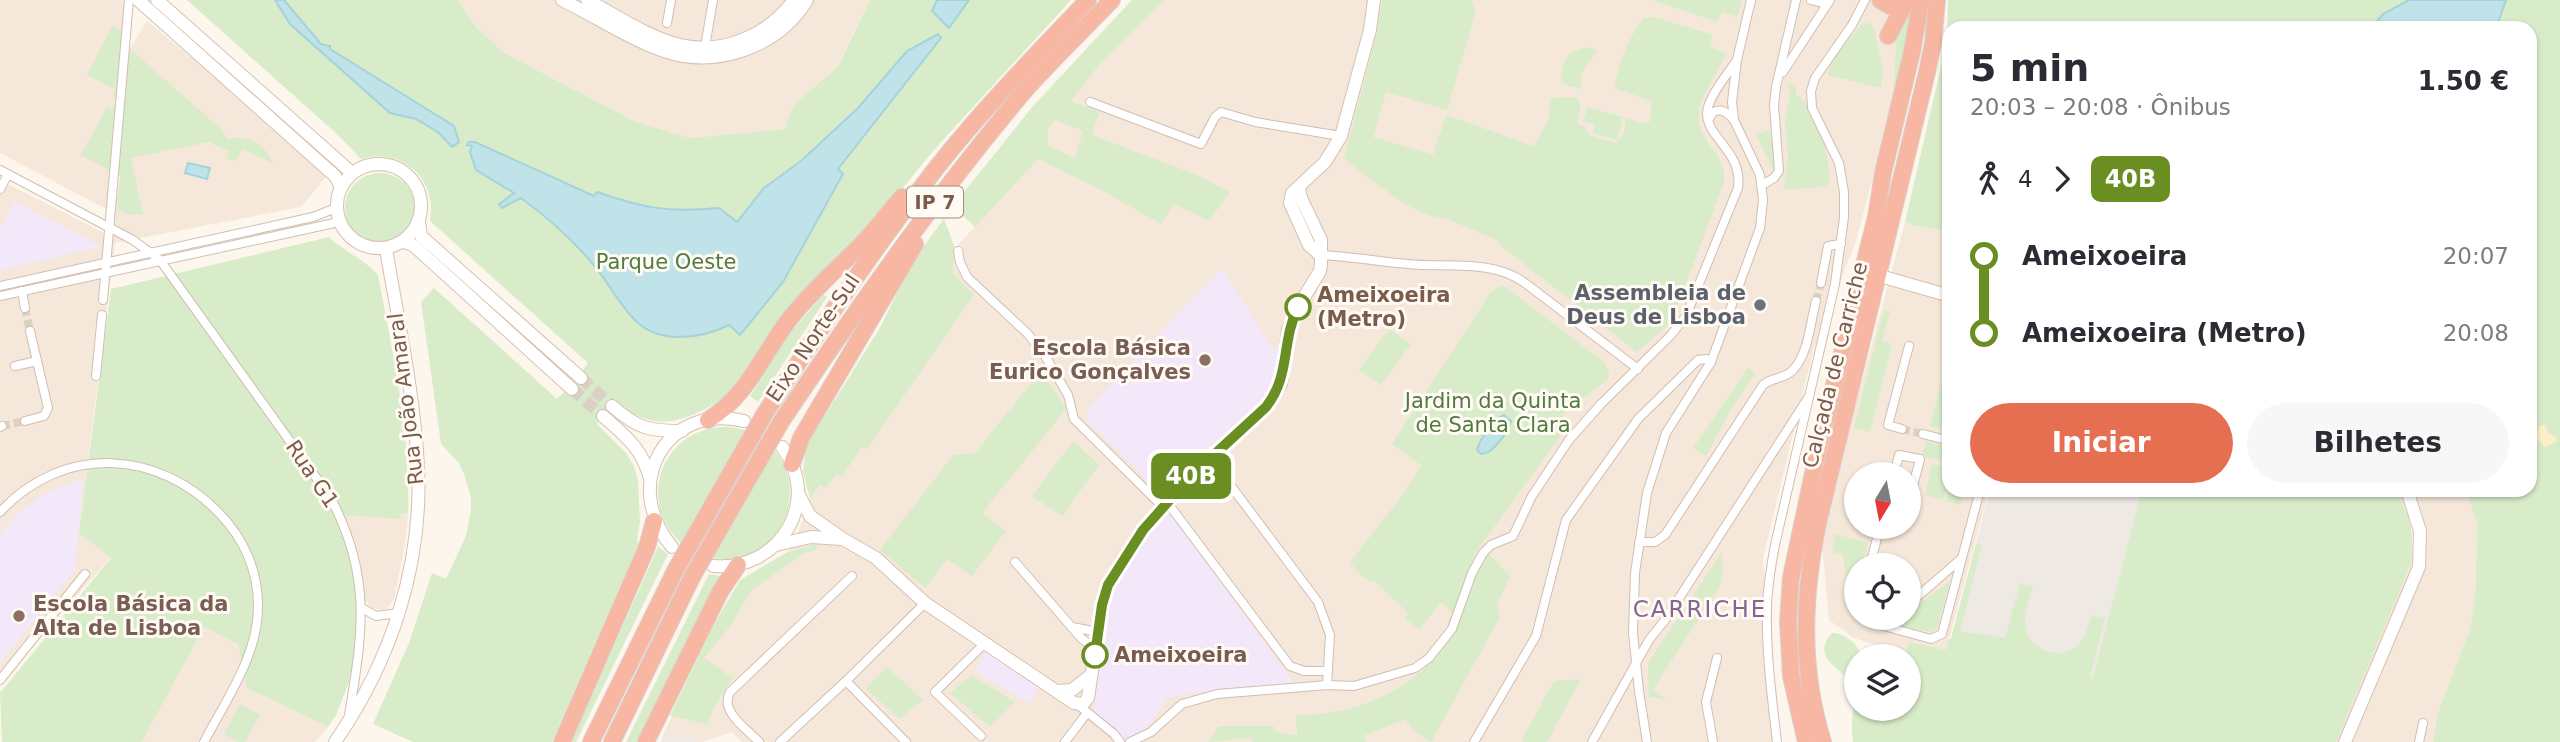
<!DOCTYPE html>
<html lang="pt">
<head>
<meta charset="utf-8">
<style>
  :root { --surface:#fff; --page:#f7f7f7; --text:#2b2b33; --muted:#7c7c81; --accent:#e76f51 }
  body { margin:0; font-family:"DejaVu Sans",sans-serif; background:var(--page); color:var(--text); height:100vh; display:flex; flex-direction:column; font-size:26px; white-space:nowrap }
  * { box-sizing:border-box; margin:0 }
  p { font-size:23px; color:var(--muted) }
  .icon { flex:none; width:38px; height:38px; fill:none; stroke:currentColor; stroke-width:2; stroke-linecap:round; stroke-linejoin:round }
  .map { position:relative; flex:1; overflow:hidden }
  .side { position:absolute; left:1942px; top:21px; width:595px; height:476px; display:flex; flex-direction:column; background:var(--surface); border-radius:21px; box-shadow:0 2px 5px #0004 }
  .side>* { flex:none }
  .badge { padding:0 14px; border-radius:10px; font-size:24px; line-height:46px }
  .needle { width:46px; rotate:190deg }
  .fabs { position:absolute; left:1844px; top:462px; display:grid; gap:14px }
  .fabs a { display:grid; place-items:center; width:77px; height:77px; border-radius:50%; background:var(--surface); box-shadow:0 2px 5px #0004; font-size:35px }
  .map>.badge { position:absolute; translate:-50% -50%; box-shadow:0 0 0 4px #fff }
  .legs { display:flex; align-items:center; gap:10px; height:77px; padding:0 28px; font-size:23px }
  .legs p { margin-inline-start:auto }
  .summary { display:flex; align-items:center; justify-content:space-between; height:119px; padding:0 28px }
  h1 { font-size:38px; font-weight:600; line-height:52px }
  .cta { display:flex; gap:14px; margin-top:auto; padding:14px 28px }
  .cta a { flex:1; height:80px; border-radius:42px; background:var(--accent); color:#fff; font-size:28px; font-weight:600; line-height:80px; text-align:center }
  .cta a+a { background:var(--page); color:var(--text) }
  ul { padding:0 28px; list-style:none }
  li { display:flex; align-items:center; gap:24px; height:77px; font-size:26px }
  li i { display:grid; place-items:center; width:10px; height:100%; margin:0 9px; background:currentColor }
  li i::after { content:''; width:18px; height:18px; margin:-9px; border:5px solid; border-radius:50%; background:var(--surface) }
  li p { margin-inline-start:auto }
  li:first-child i { background:linear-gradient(#0000 50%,currentColor 0) }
  li:last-child i { background:linear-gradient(currentColor 50%,#0000 0) }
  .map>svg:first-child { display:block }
  .residential { fill:#f5e8da; fill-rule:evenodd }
  .industrial { fill:#efe9e4 }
  .education { fill:#f3e8fa }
  .green { fill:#d8ecc9; fill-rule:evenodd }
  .sand { fill:#fcefc7 }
  .water { fill:#bfe3e8; stroke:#a5d3da; stroke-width:2 }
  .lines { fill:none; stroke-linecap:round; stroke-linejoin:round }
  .street-tunnel { stroke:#dcd0c4; stroke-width:8; stroke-dasharray:8 4; stroke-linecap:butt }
  .secondary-tunnel { stroke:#dcd0c4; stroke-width:12; stroke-dasharray:12 6; stroke-linecap:butt }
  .street-casing { stroke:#d1beb0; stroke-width:10 }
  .secondary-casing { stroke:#d6c0b0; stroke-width:14 }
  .highway-casing { stroke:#dad1cd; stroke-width:18 }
  .street { stroke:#fff; stroke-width:8 }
  .secondary { stroke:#fff; stroke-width:12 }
  .highway { stroke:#f7b7a3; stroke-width:16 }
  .highway-bridge-casing { stroke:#dad1cd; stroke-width:18; stroke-linecap:butt }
  .highway-bridge { stroke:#f7b7a3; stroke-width:16 }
  .line-1-casing { stroke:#fff; stroke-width:16 }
  .line-1 { stroke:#6b8e23; stroke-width:10 }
  .worship-dot { fill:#6b7280; stroke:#fffaf3; stroke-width:2.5 }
  .stop-1-dot { fill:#fff; stroke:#6b8e23; stroke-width:3.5 }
  .education-dot { fill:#8d6e63; stroke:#fffaf3; stroke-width:2.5 }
  .labels { text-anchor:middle; stroke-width:6; stroke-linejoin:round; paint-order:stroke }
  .shield { fill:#fffaf3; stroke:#a28b7f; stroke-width:2 }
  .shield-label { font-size:19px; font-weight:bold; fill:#7a5c4d }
  .park-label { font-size:21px; fill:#537a41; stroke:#fffaf3 }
  .worship-label { font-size:21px; font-weight:bold; fill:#5b616d; stroke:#fffaf3; text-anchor:end }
  .stop-label { font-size:21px; font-weight:bold; fill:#7a5c4d; stroke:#fffaf3; text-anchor:start }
  .street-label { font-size:21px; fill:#7a5c4d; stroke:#fffaf3 }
  .education-label { font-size:21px; font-weight:bold; fill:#785e54; stroke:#fffaf3; text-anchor:end }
  .neighbourhood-label { font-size:23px; letter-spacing:2px; fill:#846695; stroke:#fffaf3 }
</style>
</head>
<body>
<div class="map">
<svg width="2560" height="742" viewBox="0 0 2560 742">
  <rect width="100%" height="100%" fill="#fdf6ec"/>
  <g class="residential">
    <path d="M0,0H121L125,3L108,210L0,153Z"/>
    <path d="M458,0H870L837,66L794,106L785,129L690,138L636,122L504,53L475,26Z"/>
    <path d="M1164,0H1905L1906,24L1893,101L1856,241L1813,352L1763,558L1778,742H742L732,732L703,742L664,733L695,669L747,577L792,549L810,499L820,483L837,473L842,477L862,447L866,449L974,295L953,273L955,248L1038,158L1048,128L1099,65Z"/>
    <path d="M147,21L330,172L301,207L115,243L79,533L111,557L0,682V180L108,235L135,112L128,52Z"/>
    <path d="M1905,222L1914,226L1949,231L1950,490H1989L1946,651L1911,642L1904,654L1854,638L1829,620L1821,533ZM1857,474H1909V527H1857ZM1857,565H1909V618H1857Z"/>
    <path d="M2393,490H2466L2477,524L2478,541L2476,588L2470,629L2438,713L2433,742H2336L2411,564L2414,539L2411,526L2407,511Z"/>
    <path d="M344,514L399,519L400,514L408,515L405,545L394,599L385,610L371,608L366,600L358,555Z"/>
    <path d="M204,627L239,644L247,688L328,727L315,742H142Z"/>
  </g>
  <g class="industrial">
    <path d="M1587,106L1624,116L1617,141L1592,133L1594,125L1582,122Z"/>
    <path d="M1990,490H2153L2103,681L1951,639Z"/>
    <path d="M664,733L703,742H661Z"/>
  </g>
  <g class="education">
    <path d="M16,202L100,246V247L0,270V228L13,203Z"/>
    <path d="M1222,269L1277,355L1275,376L1267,394L1181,475L1151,484L1087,420L1089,407Z"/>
    <path d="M83,479L75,570L0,663V535L18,514L39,497L64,485Z"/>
    <path d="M1165,514H1171L1294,684L1233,688L1168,697L1147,729L1126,741L1093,713L1103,640L1113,595L1124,569L1135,550Z"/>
    <path d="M985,652L1039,687L1029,704L975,671Z"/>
  </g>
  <g class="green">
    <path d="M187,0H458L475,26L504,53L636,122L690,138L785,129L793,106L838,66L870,0H1071L933,151L739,389L734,386C719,406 680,425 655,421C641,419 626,410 616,402L597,424L626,453L633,464L638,480L640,520L637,542L639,543L552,742H413L373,724L409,643L432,573L446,579L466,536L471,510V498L464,474L458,462L441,444L421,302L434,288L557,399L564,392L567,394L585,375L582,371L588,363L430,221C438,179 402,147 361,159L339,136Z"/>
    <path d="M1132,0H1164L1099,65L1071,101L1099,112L1092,135L1197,175L1230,192L1209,221L1174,204L1161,224L1103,191L1038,159L975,227L953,206L1034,105ZM1055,120L1083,131L1075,158L1048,146V128Z"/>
    <path d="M1382,0H1472L1476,12L1447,110L1386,92L1373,137L1433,155L1446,115L1534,146L1548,120L1551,98L1576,97L1581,105L1577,123L1585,127L1589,135L1615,143L1624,133L1626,118L1640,123L1650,122L1652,101L1614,88C1619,63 1628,39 1643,18L1653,17L1712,34L1711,47L1726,53C1719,74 1698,95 1699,118C1699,143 1728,155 1724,182L1674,316L1667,326L1637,352L1497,243V240L1445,218C1412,217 1371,178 1344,159L1377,32Z"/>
    <path d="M1652,0H1742L1737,17L1722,12L1717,22Z"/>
    <path d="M1914,0L1897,89L1894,87L1897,32Z"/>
    <path d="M1948,0H2560V742H2433L2438,713L2470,629L2476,588L2477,524L2466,490H2530V28H1950L1949,231L1914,226L1905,222L1947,41Z"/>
    <path d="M1863,23H1868L1874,28L1883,72L1881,88L1827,75L1833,58Z"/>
    <path d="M112,26L130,35L129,48L222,130L227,139C249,135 264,143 273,163L242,149L236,161L226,159L229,151L209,142L131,158L143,214L130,215L117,209L120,176L81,155L107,107L112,109L117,99L113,96L116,90L87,75Z"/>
    <path d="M1586,47L1598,51C1587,64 1578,72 1582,89L1567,85L1560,79L1563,65L1571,52Z"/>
    <path d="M1788,82L1796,87V95C1821,112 1828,154 1830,182L1824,187L1783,190L1788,159L1785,121L1790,93Z"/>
    <path d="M1588,107L1623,117L1617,140L1593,133L1595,125L1583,121Z"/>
    <path d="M1770,130L1775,167L1773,171L1756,134Z"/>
    <circle cx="380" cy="208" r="35"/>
    <path d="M944,219L955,248L953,273L974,295L867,449L862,447L842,477L837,474L826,488L820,484L810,499L803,472L806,446L881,326L913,260Z"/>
    <path d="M329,237C345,252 364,259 378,275C393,355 411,433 408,514H400V519L345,515L358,555L366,600L349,682L336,715L328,727L247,688L238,644L204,627L142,742H2L0,693L111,558L79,533L111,289Z"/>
    <path d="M1501,286L1507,288L1605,363L1609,372L1608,379L1562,415L1571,422L1475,553L1461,600L1451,623L1448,620L1454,614L1441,602L1419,630L1405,618L1408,613L1376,582C1364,581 1357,571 1350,562L1401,497L1422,466L1392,444L1491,292Z"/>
    <path d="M823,295L827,297L758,402L750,396L790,333Z"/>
    <path d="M1884,310L1890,311L1882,341L1892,344L1870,432L1854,428Z"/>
    <path d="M1389,329L1411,344L1381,385L1359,370Z"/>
    <path d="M1947,361L1949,362V393L1941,428L1930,426Z"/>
    <path d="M1748,368L1755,373L1729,413L1706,456L1693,448Z"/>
    <path d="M1040,372L1067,408L982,513L1006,531L972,576L947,559L925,588L880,550L953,455L975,453Z"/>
    <circle cx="724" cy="493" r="66"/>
    <path d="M1073,441L1099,465L1062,516L1032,496Z"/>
    <path d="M1926,441L1949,447V463L1922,456Z"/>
    <path d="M1932,464L1949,468L1944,500L1925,495Z"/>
    <path d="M1949,489L1964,490L1960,505L1946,501Z"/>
    <path d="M2142,490H2393C2411,512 2415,537 2411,564L2336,742H1853C1850,725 1854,709 1854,692C1854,671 1806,662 1832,633C1846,633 1857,644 1862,656H1857V709H1909V685L1914,693L1909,656H1905L1904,654L1910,642L1946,650L1949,639H1951L1976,544L1982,545L1960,631L2005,638L2020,583L2033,586C2030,598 2024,611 2025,623C2027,650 2059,662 2078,645C2086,637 2088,626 2092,615L2105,618L2090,678H2093Z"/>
    <path d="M1835,534L1868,543L1862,565H1857L1856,590L1847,586L1843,554L1832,552Z"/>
    <path d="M817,544L816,550L804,553L751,591L731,625L704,658L733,678L714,707L708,724L670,716L713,626L740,580L786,553Z"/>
    <path d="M658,547L668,554L576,742H571Z"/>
    <path d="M1722,552V576L1719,588L1653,689L1666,700L1649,697L1648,663Z"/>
    <path d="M1488,553L1510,576L1497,605L1499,619L1431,742L1413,730L1405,719L1363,736L1367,742H1253L1249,738L1208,742L1218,727L1224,726H1274L1275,732L1297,736L1296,715C1361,715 1425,687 1456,627C1468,603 1472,574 1488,553Z"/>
    <path d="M709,574L720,576L640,742H626Z"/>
    <path d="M1950,581L1937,628L1931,632L1895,625L1894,622L1900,618H1909V611Z"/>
    <path d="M887,667L923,700L899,719L866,688Z"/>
    <path d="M971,675L1015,702L990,727L950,693Z"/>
    <path d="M1581,679L1547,742H1523L1522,739L1554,681Z"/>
    <path d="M240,704L260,715L245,742H239L224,734Z"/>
  </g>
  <path class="sand" d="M2545,425L2548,433L2557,438L2556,442L2545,447L2536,437L2539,426Z"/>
  <g class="water">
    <path d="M275,0H284L321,44L330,46V49L454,126L459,142L452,147L439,133L416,119L390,113L290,24Z"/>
    <path d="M937,0H969L949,28L932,11Z"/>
    <path d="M2409,0H2506L2496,28H2371L2383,14Z"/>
    <path d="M938,34L941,38L838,169L843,174L783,282L740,335L729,325C701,339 658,345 634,319C619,304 607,280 592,263C571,238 547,217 521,198L502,208L499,204L514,193L476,170L470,152L472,146L467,145L469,142H475L594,196L597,192C642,208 670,213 719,208L737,222L764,188L801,161L858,108L907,51Z"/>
    <path d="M188,163L210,168L207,179L185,173Z"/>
    <path d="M1504,415L1511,421C1508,432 1493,454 1481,454L1477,450C1480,438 1493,421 1504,415Z"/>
  </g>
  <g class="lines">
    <g class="street-tunnel">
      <path d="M1816,301L1821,283"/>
      <path d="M25,308L30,331"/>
      <path d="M2,426L25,421"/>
      <path d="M1902,429L1923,434"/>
    </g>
    <g class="secondary-tunnel">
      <path d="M581,378L612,406"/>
      <path d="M572,389L603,416"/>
    </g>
    <g class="street-casing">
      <g id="street">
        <path d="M1811,0L1826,4"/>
        <path d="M667,23L671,0"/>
        <path d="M705,47L713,0"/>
        <path d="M1783,72L1830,0"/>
        <path d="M1090,102L1201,144L1215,117L1221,112L1255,122L1341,136"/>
        <path d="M1709,119L1713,112C1723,108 1727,113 1733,119"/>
        <path d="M0,170L133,240L160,260L330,497C372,575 363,632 349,715"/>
        <path d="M1762,185L1774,178L1779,171L1774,106L1776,87L1796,0"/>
        <path d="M0,189L8,174"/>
        <path d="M958,251L960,262L967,277L1028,334L1047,359L1068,395L1074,419L1163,507"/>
        <path d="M1320,255C1350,256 1379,262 1408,264C1446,268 1493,259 1525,283L1638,369"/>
        <path d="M1821,283L1828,246L1841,244"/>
        <path d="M0,286L313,217L336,208"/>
        <path d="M22,291L25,308"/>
        <path d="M0,296L339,222"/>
        <path d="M103,300L129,0"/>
        <path d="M15,366L37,361"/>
        <path d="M96,376L102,315"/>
        <path d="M25,421L44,416L48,408L30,331"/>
        <path d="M0,427L2,426"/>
        <path d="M1902,429L1888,425L1909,346"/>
        <path d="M1923,434L1946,440L1950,425"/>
        <path d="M1210,458L1318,602L1330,635L1327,685"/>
        <path d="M1894,474L1899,455L1920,459L1912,490L1909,489"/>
        <path d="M1167,502L1290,666L1304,671H1328"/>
        <path d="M0,512C63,444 158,449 220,514C244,539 258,571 258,605C259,654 226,700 204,742"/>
        <path d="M1639,542H1655L1665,535L1763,385C1772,377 1785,379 1793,370C1809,353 1810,323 1816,301"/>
        <path d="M1015,562L1082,639L1096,649"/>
        <path d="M1870,565L1880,527"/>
        <path d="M1909,604L1962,558L1980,490"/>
        <path d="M362,608L376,616L399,613"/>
        <path d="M1863,618L1884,626L1894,618"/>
        <path d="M1884,626L1931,639L1942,634L1962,558"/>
        <path d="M1072,627L1098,632"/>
        <path d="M0,680L85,574"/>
        <path d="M846,681L906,742"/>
        <path d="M1077,704L1114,734L1120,742"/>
        <path d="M981,736L935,692L986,642"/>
        <path d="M759,742C747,729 719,711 730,692L852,576"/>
        <path d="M780,742L846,681L925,603"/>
        <path d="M1065,742L1087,713"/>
        <path d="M1130,742L1151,732L1182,704L1217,694L1327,685L1354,686L1415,668L1429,658L1452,629L1472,573L1483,553L1491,545L1513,536L1532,496L1569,440L1601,404L1671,335L1686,316L1738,188C1743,151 1707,139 1707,113C1707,99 1728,73 1737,60"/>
        <path d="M1474,742L1536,636L1566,520L1638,419L1698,360L1706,359L1711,362"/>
        <path d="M1592,742L1649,640L1665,620L1808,398"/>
        <path d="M1647,742L1639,691L1633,633L1635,573L1647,493L1666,433L1711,362L1760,228L1763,200L1760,175L1734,120L1732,102L1737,60L1751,0"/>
        <path d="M1713,742L1706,702L1717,658"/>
        <path d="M1777,742C1772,698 1766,654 1767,610C1767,588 1771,566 1775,545L1835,284L1844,217V192L1839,163L1812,108L1811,91L1815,78L1852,25L1865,0"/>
        <path d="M2419,742L2423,723"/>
      </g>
    </g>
    <g class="secondary-casing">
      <g id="secondary">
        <path d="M138,0L335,176L341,187"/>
        <path d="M157,0L352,173"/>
        <path d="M562,0C593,15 633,41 664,51C717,69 778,47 807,0"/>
        <path d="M587,0C616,15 647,37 680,45C724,55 768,35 794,0"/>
        <circle cx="379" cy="206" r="42"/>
        <path d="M419,222L421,236L581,378"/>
        <path d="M404,242L413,245L572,389"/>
        <path d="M1320,255L1309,245L1290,203L1292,193L1325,162L1341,136L1370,30L1374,0"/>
        <path d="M1879,273L1887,278L1950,296"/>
        <path d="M612,406C637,428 648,431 682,431"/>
        <path d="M603,416C626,437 641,447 650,478"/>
        <path d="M798,493L810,516L843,539L876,558L925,603L1074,703"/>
        <path d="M776,545L811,537L842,539"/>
        <path d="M672,547C620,485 666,402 744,421"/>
        <path d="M713,566C779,572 823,501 782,447"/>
        <path d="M1058,691L1072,690L1091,675"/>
        <path d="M1074,703L1083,704L1088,698L1102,605L1108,585L1123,559L1143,530L1163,507L1191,476L1266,407L1281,384L1288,330L1298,307L1320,271L1321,264V240L1301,198L1299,188"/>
        <path d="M335,742C391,661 423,565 418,466C414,393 398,320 386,249"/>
        <path d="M2345,742L2419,567L2420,531L2407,490"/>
      </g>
    </g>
    <g class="highway-casing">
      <g id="highway">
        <path d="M1880,0L1890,6L1902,0"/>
        <path d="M1888,36L1907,0"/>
        <path d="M765,413C815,337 865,261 921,188C971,121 1030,61 1088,0"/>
        <path d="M708,420C751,393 762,353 792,316C813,290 837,269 860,246C875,231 888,213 902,197"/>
        <path d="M781,422C858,307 937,194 1027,88C1054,58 1084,29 1112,0"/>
        <path d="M792,464L801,438L915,244"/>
        <path d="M562,742L647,547L654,521"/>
        <path d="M591,742L676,569"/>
        <path d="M612,742L692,577"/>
        <path d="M646,742L720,592L738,565"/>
        <path d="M1806,742L1791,676L1788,622L1791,577L1819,445L1876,217L1883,173L1912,52L1921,0"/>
        <path d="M1823,742C1800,667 1803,598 1818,523L1927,72L1933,43L1937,0"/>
      </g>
    </g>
    <use href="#street" class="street"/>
    <use href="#secondary" class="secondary"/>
    <use href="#highway" class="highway"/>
    <g class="highway-bridge-casing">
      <g id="highway-bridge">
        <path d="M676,569L765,413"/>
        <path d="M692,577L781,422"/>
      </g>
    </g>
    <use href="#highway-bridge" class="highway-bridge"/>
  </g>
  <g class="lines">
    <g class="line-1-casing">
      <path id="line-1" d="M1095,655L1102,605L1108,585L1143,530L1191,476L1266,407C1291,375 1281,342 1298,307"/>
    </g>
    <use href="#line-1" class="line-1"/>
  </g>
  <circle class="worship-dot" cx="1760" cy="305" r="7"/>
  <g class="stop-1-dot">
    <circle cx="1298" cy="307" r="12"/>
    <circle cx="1095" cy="655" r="12"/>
  </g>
  <g class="education-dot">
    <circle cx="1205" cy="360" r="7"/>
    <circle cx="19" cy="616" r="7"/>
  </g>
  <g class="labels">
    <rect class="shield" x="907" y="186.5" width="56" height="31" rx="5"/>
    <g class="shield-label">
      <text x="935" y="209">IP 7</text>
    </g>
    <g class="park-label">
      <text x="666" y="269">Parque Oeste</text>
      <text x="1493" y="408">Jardim da Quinta<tspan x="1493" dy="24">de Santa Clara</tspan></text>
    </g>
    <g class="worship-label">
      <text x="1746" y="300">Assembleia de<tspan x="1746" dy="24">Deus de Lisboa</tspan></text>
    </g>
    <g class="stop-label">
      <text x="1317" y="302">Ameixoeira<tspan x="1317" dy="24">(Metro)</tspan></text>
      <text x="1114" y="662">Ameixoeira</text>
    </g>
    <g class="street-label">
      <text transform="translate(813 338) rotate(-56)" y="7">Eixo Norte-Sul</text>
      <text transform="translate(1835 365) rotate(-76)" y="7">Calçada de Carriche</text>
      <text transform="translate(406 399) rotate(-97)" y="7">Rua João Amaral</text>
      <text transform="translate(312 474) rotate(56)" y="7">Rua G1</text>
    </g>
    <g class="education-label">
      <text x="1191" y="355">Escola Básica<tspan x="1191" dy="24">Eurico Gonçalves</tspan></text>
      <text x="33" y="611" text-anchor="start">Escola Básica da<tspan x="33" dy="24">Alta de Lisboa</tspan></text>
    </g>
    <g class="neighbourhood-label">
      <text x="1700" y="617">CARRICHE</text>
    </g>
  </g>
</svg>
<div class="fabs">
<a><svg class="needle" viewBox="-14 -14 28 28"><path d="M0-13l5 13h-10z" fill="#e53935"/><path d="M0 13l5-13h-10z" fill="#7c7c81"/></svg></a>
<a><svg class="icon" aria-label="locate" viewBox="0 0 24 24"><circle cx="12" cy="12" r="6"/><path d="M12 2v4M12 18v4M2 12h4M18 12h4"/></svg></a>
<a><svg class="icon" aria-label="layers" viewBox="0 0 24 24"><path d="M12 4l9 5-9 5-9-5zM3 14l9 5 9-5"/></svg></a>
</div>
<b class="badge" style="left:1191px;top:476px;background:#6b8e23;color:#fff">40B</b>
<section class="side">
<div class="summary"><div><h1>5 min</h1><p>20:03 – 20:08 · Ônibus</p></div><b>1.50 €</b></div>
<div class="legs"><svg class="icon" aria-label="walk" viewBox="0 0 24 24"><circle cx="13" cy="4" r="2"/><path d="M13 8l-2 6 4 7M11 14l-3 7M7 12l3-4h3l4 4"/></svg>4<svg class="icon" aria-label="forward" viewBox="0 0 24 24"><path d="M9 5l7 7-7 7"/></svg><b class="badge" style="background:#6b8e23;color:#fff">40B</b></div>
<ul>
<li><i style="color:#6b8e23"></i><b>Ameixoeira</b><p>20:07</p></li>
<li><i style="color:#6b8e23"></i><b>Ameixoeira (Metro)</b><p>20:08</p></li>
</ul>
<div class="cta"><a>Iniciar</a><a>Bilhetes</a></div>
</section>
</div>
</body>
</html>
